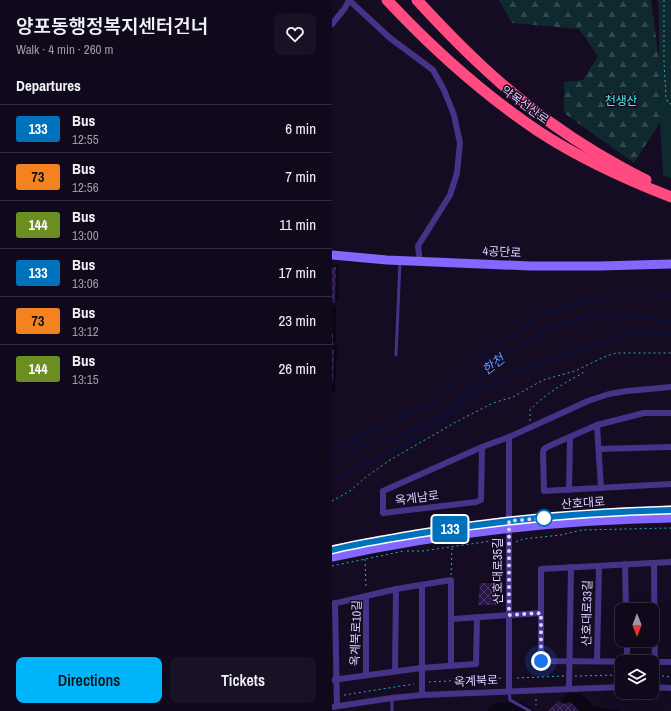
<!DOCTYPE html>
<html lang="en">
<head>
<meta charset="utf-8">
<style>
  :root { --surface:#10091b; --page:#191224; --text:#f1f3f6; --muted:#9c9aa3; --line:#302a3a; --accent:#00b5fb }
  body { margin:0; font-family:"Archivo Narrow","Noto Sans KR",sans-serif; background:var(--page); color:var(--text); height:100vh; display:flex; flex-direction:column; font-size:15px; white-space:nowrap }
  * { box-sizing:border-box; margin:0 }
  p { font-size:13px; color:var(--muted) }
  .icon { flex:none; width:22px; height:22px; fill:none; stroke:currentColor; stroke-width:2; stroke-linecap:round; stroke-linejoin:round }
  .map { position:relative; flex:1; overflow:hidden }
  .side { display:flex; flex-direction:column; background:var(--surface); width:332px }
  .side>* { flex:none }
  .badge { padding:0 8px; border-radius:3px; font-size:14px; line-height:26px }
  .needle { width:26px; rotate:180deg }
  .fabs { position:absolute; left:283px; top:603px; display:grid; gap:8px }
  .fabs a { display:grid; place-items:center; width:44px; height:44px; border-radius:8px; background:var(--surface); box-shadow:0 4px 16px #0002,0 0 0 1px var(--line); font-size:20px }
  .you { position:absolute; width:20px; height:20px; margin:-10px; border:3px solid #fff; border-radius:50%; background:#1a73e8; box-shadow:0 0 0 6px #1a73e833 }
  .map>.badge { position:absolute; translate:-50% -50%; box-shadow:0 0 0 2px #fff }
  h2 { padding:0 16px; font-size:15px; line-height:36px }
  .round { display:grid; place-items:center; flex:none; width:42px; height:42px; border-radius:8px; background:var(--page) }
  .head { display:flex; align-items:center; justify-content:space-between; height:68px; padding:0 16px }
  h1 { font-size:19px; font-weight:600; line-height:30px }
  .cta { display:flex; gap:8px; margin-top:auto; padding:8px 16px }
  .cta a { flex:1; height:46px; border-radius:8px; background:var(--accent); color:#111; font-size:16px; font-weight:600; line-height:46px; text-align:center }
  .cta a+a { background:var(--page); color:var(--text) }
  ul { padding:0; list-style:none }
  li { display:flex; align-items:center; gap:12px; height:48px; padding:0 16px; border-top:1px solid var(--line) }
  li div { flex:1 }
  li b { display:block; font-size:15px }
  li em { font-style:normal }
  li .badge { min-width:44px; font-weight:700; text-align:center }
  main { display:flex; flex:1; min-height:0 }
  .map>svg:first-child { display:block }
  .forest { fill:url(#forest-firs) }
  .park { fill:#0f2a2f }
  .shadow { fill:#0007 }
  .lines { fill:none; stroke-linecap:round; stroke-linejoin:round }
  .stream { stroke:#051144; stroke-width:1.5 }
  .building { fill:url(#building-cross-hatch) }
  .path { stroke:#24adbf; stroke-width:1; stroke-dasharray:2 3; stroke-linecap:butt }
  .lane { stroke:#453388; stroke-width:3 }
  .street { stroke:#453388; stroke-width:6 }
  .secondary { stroke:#8567ff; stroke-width:9 }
  .highway { stroke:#ff4b81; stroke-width:11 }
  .line-casing { stroke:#fff; stroke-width:9 }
  .line { stroke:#0072bc; stroke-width:6 }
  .walk { stroke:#ddd0ff; stroke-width:4; stroke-dasharray:0 7.2 }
  .stop-dot { fill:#fff; stroke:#0072bc; stroke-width:2 }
  .labels { text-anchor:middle; stroke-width:3; stroke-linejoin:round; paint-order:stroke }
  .park-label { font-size:12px; fill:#51eade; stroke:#150c24 }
  .street-label { font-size:12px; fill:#ddd0ff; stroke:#150c24 }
  .water-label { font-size:13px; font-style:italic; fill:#5e98ff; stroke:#150c24 }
</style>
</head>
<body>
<main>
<section class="side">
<div class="head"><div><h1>양포동행정복지센터건너</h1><p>Walk · 4 min · 260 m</p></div><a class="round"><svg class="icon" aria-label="heart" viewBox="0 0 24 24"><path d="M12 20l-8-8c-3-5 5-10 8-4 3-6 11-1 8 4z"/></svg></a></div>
<h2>Departures</h2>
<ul>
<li><span class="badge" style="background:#0072bc;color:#fff">133</span><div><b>Bus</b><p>12:55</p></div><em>6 min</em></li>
<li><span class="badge" style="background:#f58220;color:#111">73</span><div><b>Bus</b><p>12:56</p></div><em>7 min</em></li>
<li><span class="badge" style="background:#6b8e23;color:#fff">144</span><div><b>Bus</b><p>13:00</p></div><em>11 min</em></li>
<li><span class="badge" style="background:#0072bc;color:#fff">133</span><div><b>Bus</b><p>13:06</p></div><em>17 min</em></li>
<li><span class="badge" style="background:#f58220;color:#111">73</span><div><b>Bus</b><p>13:12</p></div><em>23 min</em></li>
<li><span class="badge" style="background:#6b8e23;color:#fff">144</span><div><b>Bus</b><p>13:15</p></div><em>26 min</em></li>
</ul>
<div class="cta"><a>Directions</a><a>Tickets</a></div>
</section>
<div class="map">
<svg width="339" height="711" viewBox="0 0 339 711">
  <defs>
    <pattern id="forest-firs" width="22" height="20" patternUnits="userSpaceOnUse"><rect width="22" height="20" fill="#0f2a2f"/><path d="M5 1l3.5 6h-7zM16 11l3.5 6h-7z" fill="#32484e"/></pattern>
    <pattern id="building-cross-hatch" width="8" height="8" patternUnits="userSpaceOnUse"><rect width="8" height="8" fill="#291647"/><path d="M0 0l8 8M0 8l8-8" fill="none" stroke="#483763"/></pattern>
  </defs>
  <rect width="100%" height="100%" fill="#150c24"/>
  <path class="forest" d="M167,0H319L334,113L302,163L232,113V82L251,80L266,56L247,29L180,23Z"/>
  <path class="park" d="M326,0H339V178L331,175L327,107V15Z"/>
  <g class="shadow">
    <path d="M0,265H6V298L3,301H0Z"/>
    <path d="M0,306H4V341L1,344H0Z"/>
    <path d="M0,346H5L3,392L0,395Z"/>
    <path d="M151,581L167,582V602L165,604L149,583Z"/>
    <path d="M238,692L243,695L248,693L262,706L290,711H217Z"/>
    <path d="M188,702L199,707L202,711H154L162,703Z"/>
  </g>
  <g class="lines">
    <g class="stream">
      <path d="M0,449L5,445L49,427L107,399L144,361L210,315L265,298L339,297"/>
      <path d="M0,460L11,453L40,442L65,437L90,426L125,401L153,366L209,333L257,315H297L339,322"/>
      <path d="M0,480L91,435L136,398L171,378L291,333L339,332"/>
    </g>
  </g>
  <g class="building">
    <path d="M0,267H4L3,302H0Z"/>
    <rect x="0" y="333" width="1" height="12"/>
    <path d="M0,349H2L1,382H0Z"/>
    <path d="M148,583H165V605H146Z"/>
    <path d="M227,701L232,704L238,702L247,711H216Z"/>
  </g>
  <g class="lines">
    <g class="path">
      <path d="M332,0V63L334,97L336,103L339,104"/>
      <path d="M198,421V410C213,394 232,383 251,373L250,369"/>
      <path d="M0,501L18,491L34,477L58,460L124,422L161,403L181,397L211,380L243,371L272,357L284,353H339"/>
      <path d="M184,542L191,539L229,535L250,530L339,528"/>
      <path d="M75,551H91L159,541L170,544"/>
      <path d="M33,559L34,589"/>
      <path d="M0,566L72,551"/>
      <path d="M119,575L120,547"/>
      <path d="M243,676L290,675"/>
      <path d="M330,676L339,677"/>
      <path d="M185,678L232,676"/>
      <path d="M97,682L171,678"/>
      <path d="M12,695L82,684"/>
      <path d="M204,699V705"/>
    </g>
    <g class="lane">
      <path d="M64,355L68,262"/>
      <path d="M177,691L178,700L198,711"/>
      <path d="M60,711V698"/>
    </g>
    <g class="street">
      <path d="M18,1L58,38L101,70L112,90L122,115L128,143L125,173L118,195L86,246L88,261"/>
      <path d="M0,24L13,8L17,0"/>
      <path d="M339,413H312L265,425L217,446L212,449L211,453L212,491L339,484"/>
      <path d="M265,425L269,488"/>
      <path d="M150,447L149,500L144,502L51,513V491L150,447L177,437L256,401L277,394L295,391L339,387"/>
      <path d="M267,449L339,447"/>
      <path d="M237,490L238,437"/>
      <path d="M339,562L209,569V661L339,662"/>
      <path d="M322,563L323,687"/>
      <path d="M293,564L294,610"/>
      <path d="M3,603L5,706"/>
      <path d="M0,604L64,589L119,580V666"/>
      <path d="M120,619L209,613"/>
      <path d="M295,640V661"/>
      <path d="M265,661L267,566"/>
      <path d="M63,671L64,589"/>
      <path d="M34,675V596"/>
      <path d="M0,680L89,668L144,664L145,617"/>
      <path d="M321,687L339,688"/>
      <path d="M237,689L239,567"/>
      <path d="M177,691V437"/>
      <path d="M90,695V585"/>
      <path d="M0,707L60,698L90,695L290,687"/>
    </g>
    <g class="secondary">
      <path d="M0,255L55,260L198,266H268L339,264"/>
      <path d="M163,523L277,513L339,510"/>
      <path d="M111,530L148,525"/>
      <path d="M0,550L49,540"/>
      <path d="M0,557C112,533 225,520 339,518"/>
    </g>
    <g class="highway">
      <path d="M55,0C100,48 151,94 206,131C247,158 293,179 339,197"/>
      <path d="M85,0C140,60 193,110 263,152C280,162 297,172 314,180"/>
    </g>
  </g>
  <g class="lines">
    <g class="line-casing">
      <path id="line" d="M0,550C28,543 56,539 84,534C168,520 254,512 339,510"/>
    </g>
    <use href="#line" class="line"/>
    <path class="walk" d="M209,661V613L177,615V521L214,518H212"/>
  </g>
  <circle class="stop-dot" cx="212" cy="518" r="8"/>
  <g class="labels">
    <g class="park-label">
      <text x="289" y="105">천생산</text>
    </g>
    <g class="street-label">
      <text transform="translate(193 105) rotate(36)" y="4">약목선산로</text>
      <text transform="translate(170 252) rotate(3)" y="4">4공단로</text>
      <text transform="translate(85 498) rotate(-7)" y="4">옥계남로</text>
      <text transform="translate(251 503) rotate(-4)" y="4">산호대로</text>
      <text transform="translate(166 571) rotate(-90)" y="4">산호대로35길</text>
      <text transform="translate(255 613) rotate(-89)" y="4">산호대로33길</text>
      <text transform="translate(24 633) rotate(-88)" y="4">옥계북로10길</text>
      <text transform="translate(144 681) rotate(-3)" y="4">옥계북로</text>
    </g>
    <g class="water-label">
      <text transform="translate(161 364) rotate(-37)" y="5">한천</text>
    </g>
  </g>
</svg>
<div class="fabs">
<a><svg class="needle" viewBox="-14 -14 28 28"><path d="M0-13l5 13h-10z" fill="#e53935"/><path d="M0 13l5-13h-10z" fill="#9c9aa3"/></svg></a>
<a><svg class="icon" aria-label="layers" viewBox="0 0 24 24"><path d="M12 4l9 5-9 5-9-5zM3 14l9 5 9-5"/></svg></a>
</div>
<div class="you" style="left:209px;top:661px"></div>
<b class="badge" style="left:118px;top:529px;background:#0072bc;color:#fff">133</b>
</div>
</main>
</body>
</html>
